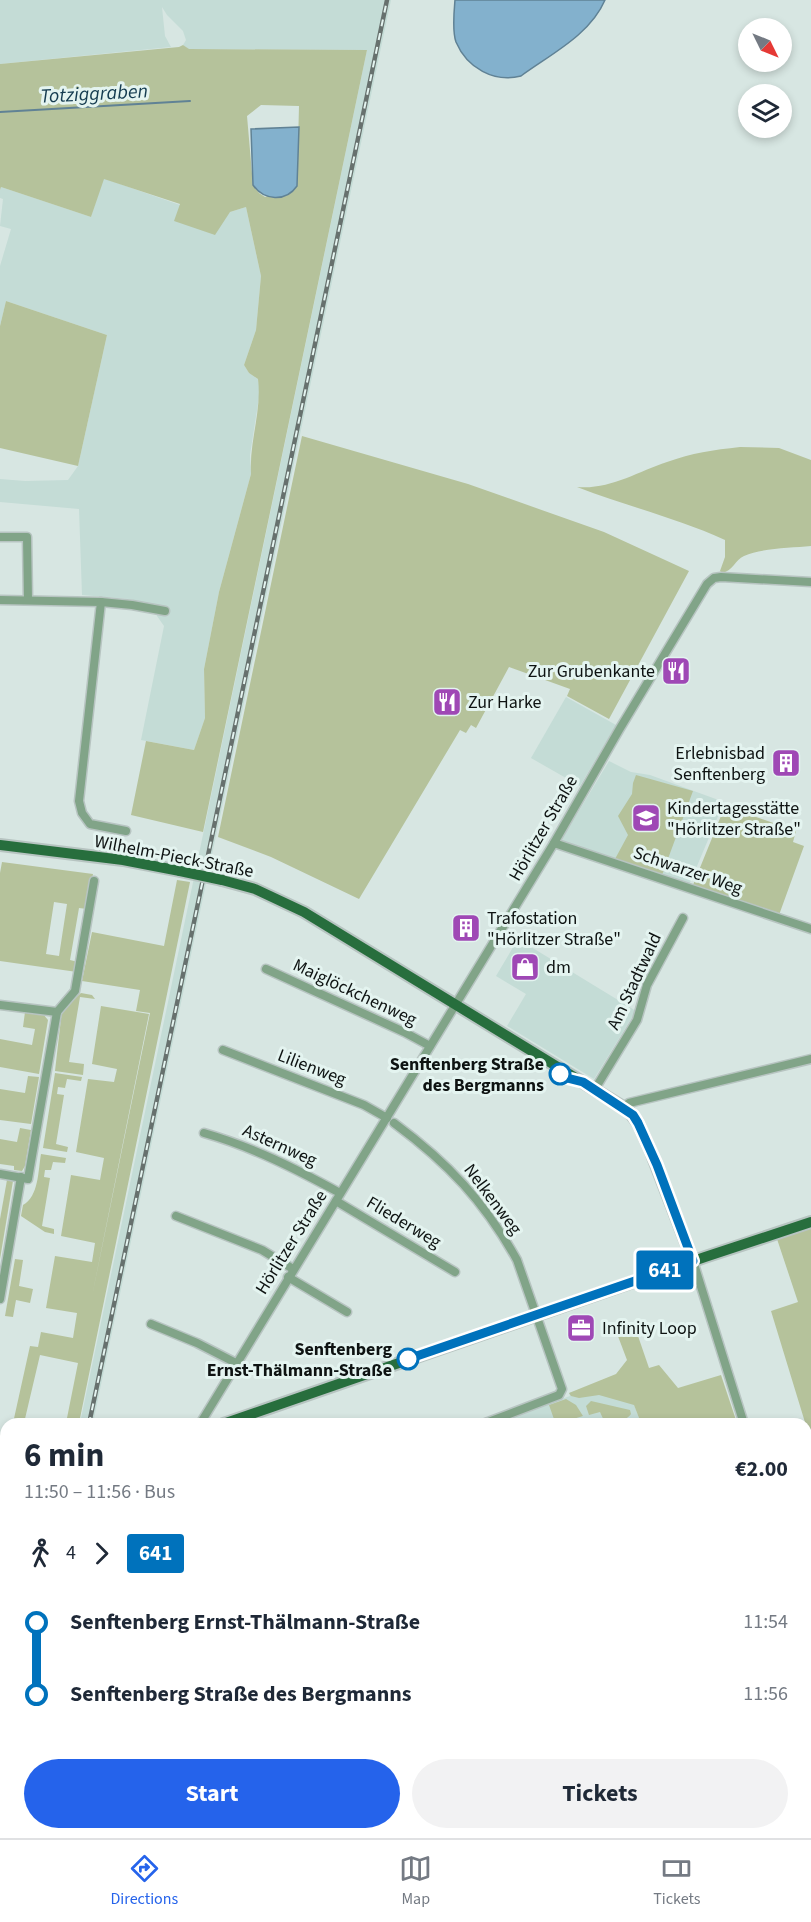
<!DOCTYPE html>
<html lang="en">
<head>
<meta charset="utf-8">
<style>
  :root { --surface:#fff; --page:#f2f2f3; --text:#1f2937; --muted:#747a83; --line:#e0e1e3; --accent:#2563eb }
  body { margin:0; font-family:"Source Sans 3",sans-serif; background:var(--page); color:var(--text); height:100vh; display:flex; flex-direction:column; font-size:22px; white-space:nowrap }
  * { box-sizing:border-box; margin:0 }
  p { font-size:20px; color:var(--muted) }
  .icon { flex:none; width:33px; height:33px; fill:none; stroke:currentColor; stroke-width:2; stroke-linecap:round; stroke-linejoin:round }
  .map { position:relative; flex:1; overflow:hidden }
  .drawer { position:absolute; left:0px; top:1418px; width:812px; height:422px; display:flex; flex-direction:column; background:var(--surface); border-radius:18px 18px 0 0; box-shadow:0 3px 9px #0003 }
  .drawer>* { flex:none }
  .badge { padding:0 12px; border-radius:4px; font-size:21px; line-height:39px }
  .needle { width:39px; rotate:133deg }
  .buttons { position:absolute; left:738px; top:18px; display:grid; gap:12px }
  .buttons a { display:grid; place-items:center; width:54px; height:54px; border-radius:50%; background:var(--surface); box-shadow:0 3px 9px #0003; font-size:30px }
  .map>.badge { position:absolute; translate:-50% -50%; box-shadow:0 0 0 3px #fff }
  .legs { display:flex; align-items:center; gap:9px; height:66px; padding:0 24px; font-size:20px }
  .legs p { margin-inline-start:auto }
  .head { display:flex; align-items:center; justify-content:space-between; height:102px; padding:0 24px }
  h1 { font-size:33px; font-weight:700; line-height:45px }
  .button { display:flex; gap:12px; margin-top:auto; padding:12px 24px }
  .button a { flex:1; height:69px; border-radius:36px; background:var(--accent); color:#fff; font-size:24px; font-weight:700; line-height:69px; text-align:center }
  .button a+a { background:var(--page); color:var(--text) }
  ul { padding:0 24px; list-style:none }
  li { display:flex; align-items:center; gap:21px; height:72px; font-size:22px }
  li i { display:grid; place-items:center; width:9px; height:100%; margin:0 8px; background:currentColor }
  li i::after { content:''; width:15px; height:15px; margin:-8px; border:4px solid; border-radius:50%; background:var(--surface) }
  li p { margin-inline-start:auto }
  li:first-child i { background:linear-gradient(#0000 50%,currentColor 0) }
  li:last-child i { background:linear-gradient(currentColor 50%,#0000 0) }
  .tabs { display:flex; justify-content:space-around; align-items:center; height:84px; border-top:2px solid var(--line); background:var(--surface); font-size:16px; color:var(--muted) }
  .tabs a { display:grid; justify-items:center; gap:3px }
  .tabs .selected { color:var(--accent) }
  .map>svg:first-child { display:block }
  .built { fill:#c4dcd6 }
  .green { fill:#b5c29b; fill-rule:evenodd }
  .water { fill:#83b1cd; stroke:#608295; stroke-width:1.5 }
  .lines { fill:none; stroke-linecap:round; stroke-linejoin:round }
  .stream { stroke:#608295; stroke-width:2 }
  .minor-casing { stroke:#b7c4c1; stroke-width:11 }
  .major-casing { stroke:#b7c4c1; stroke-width:14 }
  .minor { stroke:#81a488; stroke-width:8 }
  .major { stroke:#276e3d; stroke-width:10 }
  .rail-casing { stroke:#67716e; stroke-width:4.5 }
  .rail { stroke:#e4f4f0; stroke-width:2; stroke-dasharray:7; stroke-linecap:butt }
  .major-bridge-casing { stroke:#b7c4c1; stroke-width:14; stroke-linecap:butt }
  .major-bridge { stroke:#276e3d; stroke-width:10 }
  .line-1-casing { stroke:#fff; stroke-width:14 }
  .line-1 { stroke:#0072bc; stroke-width:9 }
  .stop-1-dot { fill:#fff; stroke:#0072bc; stroke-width:3 }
  .labels { text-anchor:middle; stroke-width:6; stroke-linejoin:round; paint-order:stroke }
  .poi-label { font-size:18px; fill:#0e1312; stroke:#e4f4f0; text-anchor:start }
  .street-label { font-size:18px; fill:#0e1312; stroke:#e4f4f0 }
  .stop-label { font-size:18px; font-weight:bold; fill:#0e1312; stroke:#e4f4f0; text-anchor:end }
  .water-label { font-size:20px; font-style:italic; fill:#153c50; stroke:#e4f4f0 }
</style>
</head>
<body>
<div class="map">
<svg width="811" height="1838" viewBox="0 0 811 1838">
  <rect width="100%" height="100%" fill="#d7e6e2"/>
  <g class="built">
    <path d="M0,0H391L93,1423H80L367,50L188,49L183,45L186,40L183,31L167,15L162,7L165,36L171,47L0,64Z"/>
    <path d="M103,178L180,205L230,212L246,207L261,276L256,330L244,365L249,373L258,379L260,391L250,455L251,474L219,592L204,669L205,718L194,750L141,740L164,626L157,616L156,605L129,599L82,595L79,509L0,502V479L25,481L68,480L78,466L107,335L6,301L0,326V266L11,229L0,226L3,199L0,198V190L1,187L91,217Z"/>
    <path d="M566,697L616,725L580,786L531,758Z"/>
    <path d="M609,761L631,772L650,775L724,802L689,885L563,843L562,840L565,834Z"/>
    <path d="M518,939L636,1011L594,1079L507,1026L526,994L496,976Z"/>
    <path d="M623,1375L641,1423L491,1424L570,1396L569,1393Z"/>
  </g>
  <g class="green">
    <path d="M183,45L189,49L367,50L203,832L131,815L146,741L194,750L205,718L204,669L219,592L251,474C249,442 262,411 258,379L249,373L244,365L256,330L261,276L246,207L230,212L215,235L174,221L180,204L104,179L91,217L1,187L0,190V64L179,47ZM261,105L299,106L297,185L265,197L259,193L253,185L247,116Z"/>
    <path d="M6,301L107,335L78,466L0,448V326Z"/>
    <path d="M302,436L468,484L604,532L689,571L609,719L567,696L570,689L509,667L476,728L471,725L466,733L460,730L359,899L271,857L218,837Z"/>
    <path d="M740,447L779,448L811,460V546C791,548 762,548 744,556C735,560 733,571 722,573L720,571L725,557V540C677,518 626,506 577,487C609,490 637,472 667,462C692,453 713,450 740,447Z"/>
    <path d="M636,775L693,791L662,875L615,859L628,835L618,816L632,794L633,783Z"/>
    <path d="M725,806L796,831L793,842L804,846L779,915L693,885Z"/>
    <path d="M2,862L93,874L87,909L79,908L70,960L78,962L77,972L0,961V873ZM54,902L67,904L59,956L46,954Z"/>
    <path d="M177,880L190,882L79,1423H66L78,1363L40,1355L24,1423H13L30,1346L38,1347L41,1332L73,1338L77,1313L46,1308L55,1256L92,1262L95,1243L61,1236L71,1175L100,1180L104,1158L76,1152L88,1079L114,1082L117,1069L92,1064L101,1006L149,1014L91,1301L150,1013L136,1011L140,990L82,981L92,932L164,946Z"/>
    <path d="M81,993L92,995L95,999L80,997L69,1062L84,1064L83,1075L55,1071L62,1010Z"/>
    <path d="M25,1012L43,1014L48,1020L39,1074L0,1067V1039L32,1045L35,1029L23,1027Z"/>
    <path d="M55,1073L82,1077L81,1081L67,1079L65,1088L58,1087L57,1094L64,1095L56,1144L68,1147L67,1152L43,1148Z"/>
    <path d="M28,1076L39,1077L31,1124L0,1120V1089L25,1093Z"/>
    <path d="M20,1128L31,1130L25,1166L22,1171L14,1170V1166L0,1164V1139L17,1142Z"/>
    <path d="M41,1154L66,1158L65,1163L53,1162L51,1170H45L44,1177L50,1178L42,1226L54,1229V1234L45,1232L21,1216L23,1205C39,1196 38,1171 41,1154Z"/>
    <path d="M7,1180L13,1181L0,1259V1219Z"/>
    <path d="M811,1228V1442L771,1311L798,1302L777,1239Z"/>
    <path d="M15,1259L23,1260L19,1286L33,1289L30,1303L16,1300L13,1317L5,1316Z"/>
    <path d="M631,1325L635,1337L638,1336L649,1368L659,1365L678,1388L721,1375L737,1423H641L634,1405L599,1395L579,1398L571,1396L569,1393L616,1374L627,1360L616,1331Z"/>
    <path d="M566,1399L576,1405L583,1416L560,1423H553L555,1422L549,1405Z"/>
    <path d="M591,1401L630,1410L631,1414C626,1421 614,1424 605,1423L600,1412L589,1415L586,1406Z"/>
    <path d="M811,1474V1548L806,1550V1476Z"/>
    <path d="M811,1741V1838H719L723,1833H806V1747Z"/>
  </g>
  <g class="water">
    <path d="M455,0H605C590,35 551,54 521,76C494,83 467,68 456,42C452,31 454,12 455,0Z"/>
    <path d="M299,127L297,186C286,202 264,201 253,185L251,129Z"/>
  </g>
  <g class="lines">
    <path class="stream" d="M0,112L190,101"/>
    <g class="minor-casing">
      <g id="minor">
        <path d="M0,537H27L28,600"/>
        <path d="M0,600L101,602L79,801L82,813L90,824L126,831"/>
        <path d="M101,602L132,605L165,611"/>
        <path d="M554,843L811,929"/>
        <path d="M266,969L404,1032L430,1046"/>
        <path d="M0,1005L57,1012"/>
        <path d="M57,1012L75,991L94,881"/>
        <path d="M223,1050L364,1105L387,1118"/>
        <path d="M595,1089L637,1020L647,985L683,918"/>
        <path d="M623,1107L629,1103L811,1059"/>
        <path d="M394,1123C448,1163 484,1201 517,1260L562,1389L559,1395L483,1424"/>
        <path d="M204,1133C253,1147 296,1169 340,1193"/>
        <path d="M0,1174L28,1179L57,1012"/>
        <path d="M336,1201L455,1272"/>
        <path d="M176,1216L262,1250L293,1269"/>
        <path d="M693,1261L744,1424"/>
        <path d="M288,1277L347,1312"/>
        <path d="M0,1299L21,1177"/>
        <path d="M151,1324L197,1343L236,1363"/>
        <path d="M200,1424L554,843L619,730L707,584L714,578L721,577L811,582"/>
        <path d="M0,1589L6,1584"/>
        <path d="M806,1610L811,1615"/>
        <path d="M806,1720L811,1714"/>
        <path d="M595,1833L614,1838"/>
        <path d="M442,1838L444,1833"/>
        <path d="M692,1838L697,1833"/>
      </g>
    </g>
    <g class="major-casing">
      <g id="major">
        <path d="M0,845L123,860L180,871"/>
        <path d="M222,880L255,889L304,912L628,1110L638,1123L651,1152L693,1261"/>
        <path d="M223,1424L705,1257L811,1222"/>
        <path d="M197,1838L199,1833"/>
      </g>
    </g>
    <use href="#minor" class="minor"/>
    <use href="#major" class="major"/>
    <g class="rail-casing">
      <g id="rail">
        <path d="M89,1424L387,0"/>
        <path d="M0,1829L6,1800"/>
      </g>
    </g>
    <use href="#rail" class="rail"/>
    <g class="major-bridge-casing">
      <path id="major-bridge" d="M180,871L222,880"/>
    </g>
    <use href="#major-bridge" class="major-bridge"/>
  </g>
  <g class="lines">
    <g class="line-1-casing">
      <path id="line-1" d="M408,1359L693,1261L657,1165L638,1123L633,1115L583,1082L567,1078L560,1074"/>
    </g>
    <use href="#line-1" class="line-1"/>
  </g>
  <defs>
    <g id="restaurant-square" transform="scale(1.5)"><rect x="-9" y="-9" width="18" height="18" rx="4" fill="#9f48b5" stroke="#e4f4f0"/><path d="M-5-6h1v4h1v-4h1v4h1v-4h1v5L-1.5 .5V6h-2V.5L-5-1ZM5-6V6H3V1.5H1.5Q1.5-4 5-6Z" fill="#fff"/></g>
    <g id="building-square" transform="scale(1.5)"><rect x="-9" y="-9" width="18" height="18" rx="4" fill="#9f48b5" stroke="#e4f4f0"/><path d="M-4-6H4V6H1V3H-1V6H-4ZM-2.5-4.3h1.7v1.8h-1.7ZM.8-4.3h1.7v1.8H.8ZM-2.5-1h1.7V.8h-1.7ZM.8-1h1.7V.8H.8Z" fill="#fff"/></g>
    <g id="school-square" transform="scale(1.5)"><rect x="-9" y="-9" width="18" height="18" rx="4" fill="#9f48b5" stroke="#e4f4f0"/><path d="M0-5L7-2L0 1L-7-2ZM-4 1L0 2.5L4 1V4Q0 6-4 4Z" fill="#fff"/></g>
    <g id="shop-square" transform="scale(1.5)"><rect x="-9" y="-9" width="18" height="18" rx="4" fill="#9f48b5" stroke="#e4f4f0"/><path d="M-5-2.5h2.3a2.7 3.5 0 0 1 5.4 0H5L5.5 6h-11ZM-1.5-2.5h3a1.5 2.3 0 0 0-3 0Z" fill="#fff"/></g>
    <g id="office-square" transform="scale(1.5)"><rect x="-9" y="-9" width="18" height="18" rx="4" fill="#9f48b5" stroke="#e4f4f0"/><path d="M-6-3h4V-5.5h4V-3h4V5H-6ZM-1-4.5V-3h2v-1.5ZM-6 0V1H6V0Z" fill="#fff"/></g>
  </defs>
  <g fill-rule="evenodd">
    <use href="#restaurant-square" x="676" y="671"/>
    <use href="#restaurant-square" x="447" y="702"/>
    <use href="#building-square" x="786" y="763"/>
    <use href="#school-square" x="646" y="818"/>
    <use href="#building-square" x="466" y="928"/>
    <use href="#shop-square" x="525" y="967"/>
    <use href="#office-square" x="581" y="1328"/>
  </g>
  <g class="stop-1-dot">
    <circle cx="560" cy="1074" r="10"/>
    <circle cx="408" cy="1359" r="10"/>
  </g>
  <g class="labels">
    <g class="poi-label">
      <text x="655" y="677" text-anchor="end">Zur Grubenkante</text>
      <text x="468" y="708">Zur Harke</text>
      <text x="765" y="759" text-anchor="end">Erlebnisbad<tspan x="765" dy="21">Senftenberg</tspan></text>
      <text x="667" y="814">Kindertagesstätte<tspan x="667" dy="21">"Hörlitzer Straße"</tspan></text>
      <text x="487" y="924">Trafostation<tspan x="487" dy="21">"Hörlitzer Straße"</tspan></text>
      <text x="546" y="973">dm</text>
      <text x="602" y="1334">Infinity Loop</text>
    </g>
    <g class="street-label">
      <text transform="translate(543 828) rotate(-60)" y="6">Hörlitzer Straße</text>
      <text transform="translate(174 856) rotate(11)" y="6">Wilhelm-Pieck-Straße</text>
      <text transform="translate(688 870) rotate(19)" y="6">Schwarzer Weg</text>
      <text transform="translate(634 981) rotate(-65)" y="6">Am Stadtwald</text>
      <text transform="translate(355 992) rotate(25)" y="6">Maiglöckchenweg</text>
      <text transform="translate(312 1067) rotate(21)" y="6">Lilienweg</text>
      <text transform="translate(280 1145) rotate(24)" y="6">Asternweg</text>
      <text transform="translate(493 1199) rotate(53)" y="6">Nelkenweg</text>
      <text transform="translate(404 1222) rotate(31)" y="6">Fliederweg</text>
      <text transform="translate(291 1242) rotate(-58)" y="6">Hörlitzer Straße</text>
    </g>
    <g class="stop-label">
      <text x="544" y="1070">Senftenberg Straße<tspan x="544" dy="21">des Bergmanns</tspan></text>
      <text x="392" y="1355">Senftenberg<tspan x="392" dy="21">Ernst-Thälmann-Straße</tspan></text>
    </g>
    <g class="water-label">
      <text transform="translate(94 93) rotate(-3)" y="7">Totziggraben</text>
    </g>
  </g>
</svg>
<div class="buttons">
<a><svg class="needle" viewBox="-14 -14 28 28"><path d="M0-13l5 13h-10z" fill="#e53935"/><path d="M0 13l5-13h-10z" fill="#747a83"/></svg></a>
<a><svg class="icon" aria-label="layers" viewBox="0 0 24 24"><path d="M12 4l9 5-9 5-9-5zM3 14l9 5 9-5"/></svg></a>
</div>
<b class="badge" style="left:665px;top:1270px;background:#0072bc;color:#fff">641</b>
<section class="drawer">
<div class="head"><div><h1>6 min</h1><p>11:50 – 11:56 · Bus</p></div><b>€2.00</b></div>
<div class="legs"><svg class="icon" aria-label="walk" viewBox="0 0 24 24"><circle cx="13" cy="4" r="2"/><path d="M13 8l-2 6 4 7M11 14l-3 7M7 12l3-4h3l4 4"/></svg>4<svg class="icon" aria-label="forward" viewBox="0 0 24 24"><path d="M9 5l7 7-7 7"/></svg><b class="badge" style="background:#0072bc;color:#fff">641</b></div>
<ul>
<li><i style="color:#0072bc"></i><b>Senftenberg Ernst-Thälmann-Straße</b><p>11:54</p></li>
<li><i style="color:#0072bc"></i><b>Senftenberg Straße des Bergmanns</b><p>11:56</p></li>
</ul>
<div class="button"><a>Start</a><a>Tickets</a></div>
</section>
</div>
<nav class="tabs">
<a class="selected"><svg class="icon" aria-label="directions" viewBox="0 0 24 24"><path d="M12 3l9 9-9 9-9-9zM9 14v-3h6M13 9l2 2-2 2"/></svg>Directions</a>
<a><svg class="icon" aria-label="map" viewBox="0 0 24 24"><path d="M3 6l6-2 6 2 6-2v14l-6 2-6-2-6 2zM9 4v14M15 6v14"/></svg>Map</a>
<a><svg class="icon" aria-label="tickets" viewBox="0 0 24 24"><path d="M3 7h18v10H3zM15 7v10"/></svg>Tickets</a>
</nav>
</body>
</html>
